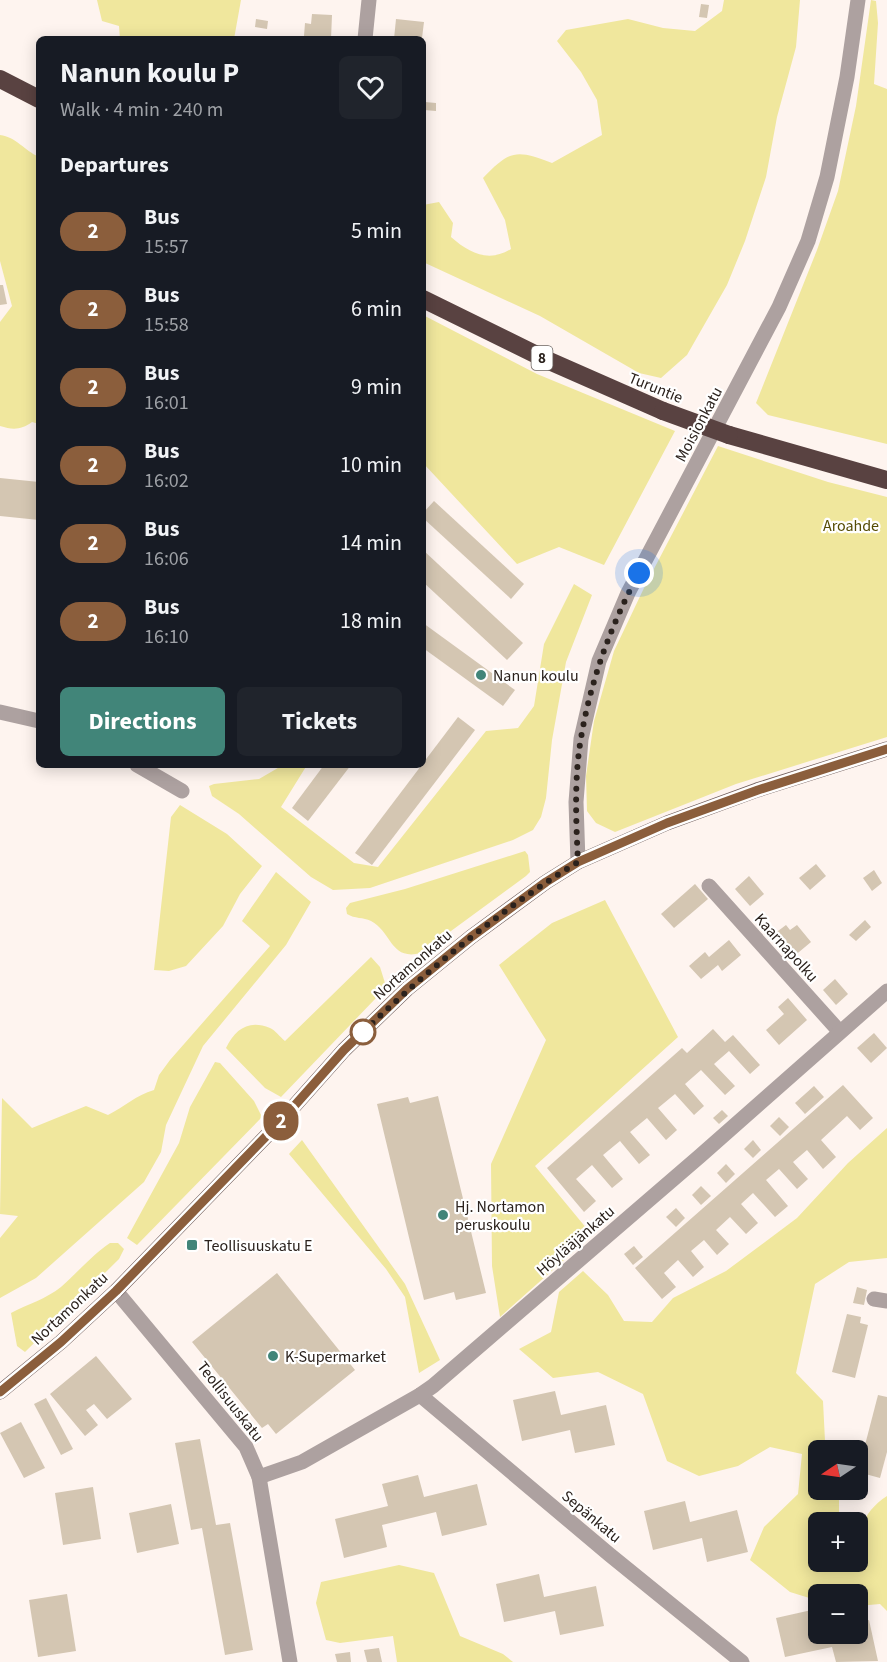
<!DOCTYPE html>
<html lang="en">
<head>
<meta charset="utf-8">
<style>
  :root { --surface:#171b24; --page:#20242c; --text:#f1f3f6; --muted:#9ea1a6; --accent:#418579 }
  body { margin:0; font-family:"Source Sans 3",sans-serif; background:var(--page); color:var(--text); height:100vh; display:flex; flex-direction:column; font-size:22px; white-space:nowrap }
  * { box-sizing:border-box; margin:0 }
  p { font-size:20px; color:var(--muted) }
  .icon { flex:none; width:33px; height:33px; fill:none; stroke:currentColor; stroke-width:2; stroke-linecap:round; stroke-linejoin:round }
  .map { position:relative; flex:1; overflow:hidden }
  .side { position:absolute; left:36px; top:36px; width:390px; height:732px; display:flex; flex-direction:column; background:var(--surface); border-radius:9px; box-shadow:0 3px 15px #0003 }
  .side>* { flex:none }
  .badge { padding:0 12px; border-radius:20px; font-size:21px; line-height:39px }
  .needle { width:39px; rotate:257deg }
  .buttons { position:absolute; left:808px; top:1440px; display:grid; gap:12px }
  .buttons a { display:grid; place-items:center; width:60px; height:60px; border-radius:9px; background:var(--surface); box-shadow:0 3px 15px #0003; font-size:30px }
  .you { position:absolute; width:30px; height:30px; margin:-15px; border:4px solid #fff; border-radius:50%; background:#1a73e8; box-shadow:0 0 0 9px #1a73e833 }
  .map>.badge { position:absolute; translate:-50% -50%; box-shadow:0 0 0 3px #fff }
  h2 { padding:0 24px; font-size:22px; line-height:54px }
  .round { display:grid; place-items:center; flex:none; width:63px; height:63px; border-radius:9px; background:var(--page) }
  .head { display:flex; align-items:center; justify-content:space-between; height:102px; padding:0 24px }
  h1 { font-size:28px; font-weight:700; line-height:45px }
  .cta { display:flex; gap:12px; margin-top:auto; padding:12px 24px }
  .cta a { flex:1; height:69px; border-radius:9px; background:var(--accent); color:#fff; font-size:24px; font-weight:700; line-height:69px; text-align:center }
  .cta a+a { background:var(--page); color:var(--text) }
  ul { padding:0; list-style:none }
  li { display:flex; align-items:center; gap:18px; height:78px; padding:0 24px }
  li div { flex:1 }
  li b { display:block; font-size:22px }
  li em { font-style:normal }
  li .badge { min-width:66px; font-weight:700; text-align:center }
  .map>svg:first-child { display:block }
  .green { fill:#f0e79d }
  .building { fill:#d4c6b2 }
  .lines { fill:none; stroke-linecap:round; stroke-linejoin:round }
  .minor { stroke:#ada1a0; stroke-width:15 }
  .major { stroke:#6f5b59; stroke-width:15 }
  .highway { stroke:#594241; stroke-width:18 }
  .highway-bridge { stroke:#594241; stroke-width:18 }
  .line-casing { stroke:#fff; stroke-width:14 }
  .line { stroke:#8b5e3c; stroke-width:9 }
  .walk { stroke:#2b221d; stroke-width:6; stroke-dasharray:0 10.8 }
  .poi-dot { fill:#418579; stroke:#fff; stroke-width:2 }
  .stop-dot { fill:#fff; stroke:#8b5e3c; stroke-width:3 }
  .labels { text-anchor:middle; stroke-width:4.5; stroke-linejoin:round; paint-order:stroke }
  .shield { fill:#fff; stroke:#6b6461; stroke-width:1.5 }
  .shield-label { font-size:15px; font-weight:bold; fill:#2b221d }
  .street-label { font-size:16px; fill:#2b221d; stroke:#fff }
  .park-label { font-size:16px; fill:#554c04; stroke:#fff }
  .poi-label { font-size:16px; fill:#2b221d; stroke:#fff; text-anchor:start }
</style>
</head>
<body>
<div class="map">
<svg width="887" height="1662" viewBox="0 0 887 1662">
  <rect width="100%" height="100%" fill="#fef4ef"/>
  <g class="green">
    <path d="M97,0H241L234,39H120L119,26L102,21Z"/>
    <path d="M724,0H800L796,47L777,117L766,177L745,241L727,285L687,355L661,378L639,373L540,316L423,262V205L439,202L453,223L451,237C469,253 489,263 511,249L505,220L483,178C510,150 516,149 552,163L602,135L597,100L581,72L557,41L566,30L628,19L663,28L695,31L722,11Z"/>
    <path d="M871,0L876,1L878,23L874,84L887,89V444L768,415L756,403L817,250L838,191L856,106Z"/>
    <path d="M0,135C16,137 24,150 39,157V424L32,422C21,430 13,430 0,426V322L12,306L0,261Z"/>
    <path d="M423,315L537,374L675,431L604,565L559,547L517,564L423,463Z"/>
    <path d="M718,446L828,482L887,497V737L736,784L615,832L596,823L587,811L586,776L594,721L614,651L644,588Z"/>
    <path d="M574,584L592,595L566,662L552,740L546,798L541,817L533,830L513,840L370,888L333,890L311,877L239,814L212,796L209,786L214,784L259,779L283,765H307L281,807L354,863L378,867L486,731L518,728L534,706L544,644Z"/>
    <path d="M180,805L227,834L262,866L240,894L223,926L186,966L169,971L154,970L171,817Z"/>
    <path d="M525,851L528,855L530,872L526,876L421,953C390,961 392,932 371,921C363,917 355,919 347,914L346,908L350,903L405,889Z"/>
    <path d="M276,872L311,902L286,945L203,1046L166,1125L161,1152L144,1182L36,1278L0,1298V1238L18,1216L0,1214L2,1098L32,1128L86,1106L108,1115C124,1107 136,1095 154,1090L159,1075L170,1060L270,946L242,921Z"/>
    <path d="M605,900L678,1037L535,1166L592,1235L500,1317L492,1266L491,1164L546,1040L499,965L552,923Z"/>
    <path d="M371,957L380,967L385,983L376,998L281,1097L265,1088L226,1048C235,1029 249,1019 270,1028C275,1030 280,1037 285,1041Z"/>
    <path d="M215,1062L220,1063L254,1101L262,1117L137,1245L127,1238L179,1143L190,1107Z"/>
    <path d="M887,1128V1258L849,1262L815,1284L796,1373L823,1401L825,1441L828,1450H819V1490H839V1522H819V1562H858C858,1533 861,1513 887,1496V1611L880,1604L858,1606V1594H819V1601L790,1592L750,1560L764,1527L798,1494L802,1454L770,1447L738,1466L699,1476L667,1461L643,1394L598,1372L553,1378L519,1349L551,1332L559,1292L583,1271L608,1295L624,1321L652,1322L673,1298L726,1271L797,1218L848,1163Z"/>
    <path d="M302,1140L405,1284L440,1360L419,1373L405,1297L386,1269L289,1154Z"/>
    <path d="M110,1243H118L124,1249L119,1259L25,1352L17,1346L11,1313C28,1304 46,1299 61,1287C78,1272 91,1256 110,1243Z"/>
    <path d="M399,1565L434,1573L460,1636L503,1654L513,1662H397L393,1636L340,1643L326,1640L316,1603L321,1582Z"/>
  </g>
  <g class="building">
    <path d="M701,4L709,5L707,18L699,17Z"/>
    <path d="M312,14L332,15L331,39H310V36H304L305,23L311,24Z"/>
    <path d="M256,19L268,21L267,29L255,27Z"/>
    <path d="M396,19L424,22L422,38L394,39Z"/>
    <path d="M425,102L436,103V111L424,110Z"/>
    <path d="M0,285H3L7,304L0,305Z"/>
    <path d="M0,478L39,482V520L0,516Z"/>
    <path d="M434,501L524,584L511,599L423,518V513Z"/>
    <path d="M423,550L523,643L507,660L423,582Z"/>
    <path d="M423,623L515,690L503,706L423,648Z"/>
    <path d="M458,717L475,730L372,865L355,853Z"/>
    <path d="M324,765H351L308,821L292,808Z"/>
    <path d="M816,864L826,876L810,890L799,878Z"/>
    <path d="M874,870L882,883L872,891L863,878Z"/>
    <path d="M749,876L764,894L750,906L735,889Z"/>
    <path d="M695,884L708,899L674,928L661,914Z"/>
    <path d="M865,920L871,927L856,941L849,935Z"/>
    <path d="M786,925L790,930L797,925L811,942L793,957L774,934Z"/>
    <path d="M729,940L741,955L722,971L718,965L701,979L689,966L705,952L709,957Z"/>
    <path d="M835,979L848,994L836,1005L823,990Z"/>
    <path d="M788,998L807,1020L779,1045L766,1030L784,1014L778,1007Z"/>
    <path d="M713,1029L725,1042L733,1035L760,1065L750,1074L729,1051L714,1064L735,1086L725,1095L701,1070L685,1084L704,1106L694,1115L675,1094L658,1108L677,1130L666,1140L647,1118L630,1132L650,1155L639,1164L620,1141L603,1155L623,1179L612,1188L592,1165L576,1179L596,1201L584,1212L547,1168L682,1048L687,1053Z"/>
    <path d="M874,1033L887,1048L871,1063L857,1048Z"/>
    <path d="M843,1085L873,1118L860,1130L847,1116L821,1140L836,1157L823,1169L807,1150L793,1162L808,1179L797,1189L779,1169L766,1180L788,1206L775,1217L753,1193L741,1204L758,1223L746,1234L730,1217L716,1230L729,1244L717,1255L704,1240L691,1251L704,1267L693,1277L678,1260L664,1273L676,1287L662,1299L635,1268Z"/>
    <path d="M814,1086L824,1097L805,1114L795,1103Z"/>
    <path d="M438,1096L486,1293L456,1300L454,1292L424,1300L377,1104L408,1097L410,1103Z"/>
    <path d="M722,1110L728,1116L719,1124L713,1118Z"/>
    <path d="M779,1117L789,1127L780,1136L770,1126Z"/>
    <path d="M753,1140L761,1150L753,1158L744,1149Z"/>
    <path d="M726,1164L735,1174L726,1183L717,1173Z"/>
    <path d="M701,1186L711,1196L701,1205L692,1195Z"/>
    <path d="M676,1208L685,1218L676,1227L666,1217Z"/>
    <path d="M634,1246L643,1257L633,1265L624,1254Z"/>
    <path d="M277,1273L355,1370L276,1434L268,1424L262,1428L192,1342Z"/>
    <path d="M857,1287L867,1290L864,1305L853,1303Z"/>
    <path d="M847,1314L861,1317L860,1323L868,1325L855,1378L832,1372Z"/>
    <path d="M96,1356L132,1399L107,1419L94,1404L86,1410L98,1425L85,1436L50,1394Z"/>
    <path d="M555,1391L561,1415L606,1405L615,1445L575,1453L570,1430L522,1441L513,1400Z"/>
    <path d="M878,1395L887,1397V1452L880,1478L858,1472Z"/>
    <path d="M46,1398L73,1449L61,1455L34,1404Z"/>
    <path d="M21,1422L45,1468L24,1478L0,1433Z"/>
    <path d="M200,1439L216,1525L230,1523L253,1650L225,1655L202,1528L191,1530L175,1443Z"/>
    <path d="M418,1475L424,1497L477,1484L487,1525L442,1536L436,1512L382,1525L387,1547L344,1558L335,1519L388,1506L382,1484Z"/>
    <path d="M93,1487L101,1539L63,1545L55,1493Z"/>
    <path d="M685,1501L690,1522L737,1510L748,1552L707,1562L702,1538L653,1550L644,1511Z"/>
    <path d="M171,1504L179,1544L137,1553L129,1513Z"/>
    <path d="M539,1574L544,1597L596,1586L604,1626L560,1635L555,1611L504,1622L496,1584Z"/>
    <path d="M67,1594L76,1651L38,1657L29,1600Z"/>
    <path d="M816,1609L819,1634H858V1623L869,1620L878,1661L836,1662L832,1647L785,1657L776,1618Z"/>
    <path d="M379,1648L382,1662H367L364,1650Z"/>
    <path d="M350,1652L351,1662H337L335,1654Z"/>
  </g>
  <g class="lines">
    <g class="minor">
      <path d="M365,39L369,0"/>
      <path d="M0,712L39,721"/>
      <path d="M137,765L182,791"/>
      <path d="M578,862L576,802L581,739L599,661L628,593L779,307L808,241L827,177L847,77L858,0"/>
      <path d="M709,886L839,1031"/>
      <path d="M116,1291L246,1447L259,1477L290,1662"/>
      <path d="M874,1299L887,1301"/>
      <path d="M420,1395L610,1555L742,1662"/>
      <path d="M259,1477L302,1462L420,1395L433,1386L700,1156L887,991"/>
    </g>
    <path class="major" d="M0,1392L61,1342L116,1291L280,1122L344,1050L407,989L471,937L546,882L578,862L667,823L757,790L887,749"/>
    <g class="highway">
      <path d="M0,79L39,99"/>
      <path d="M423,299L547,360L663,411"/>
      <path d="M729,435L887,480"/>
    </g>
    <path class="highway-bridge" d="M663,411L729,435"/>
  </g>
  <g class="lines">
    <g class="line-casing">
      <path id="line" d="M0,1392L61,1342L116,1291L280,1122L344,1050L407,989L471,937L546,882L578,862L667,823L758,790L887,749"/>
    </g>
    <use href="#line" class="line"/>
    <path class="walk" d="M363,1032L360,1035C427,970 499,911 578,862C576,821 574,778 581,738C591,679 611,625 639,573"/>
  </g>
  <g class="poi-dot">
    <circle cx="481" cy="675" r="6"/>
    <circle cx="443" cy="1215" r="6"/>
    <rect x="186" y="1239" width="12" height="12" rx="3"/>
    <circle cx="273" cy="1356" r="6"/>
  </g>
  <circle class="stop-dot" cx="363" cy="1032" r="12"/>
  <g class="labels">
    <rect class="shield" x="531.5" y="346" width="21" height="24" rx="4.5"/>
    <g class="shield-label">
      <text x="542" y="363">8</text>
    </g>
    <g class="street-label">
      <text transform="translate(656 387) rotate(22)" y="6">Turuntie</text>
      <text transform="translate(698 424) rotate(-62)" y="6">Moisionkatu</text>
      <text transform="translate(787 947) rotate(48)" y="6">Kaarnapolku</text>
      <text transform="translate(412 964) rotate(-41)" y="6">Nortamonkatu</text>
      <text transform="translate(575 1240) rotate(-41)" y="6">Höylääjänkatu</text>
      <text transform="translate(69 1308) rotate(-43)" y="6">Nortamonkatu</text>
      <text transform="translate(231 1401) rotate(52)" y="6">Teollisuuskatu</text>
      <text transform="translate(592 1516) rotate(40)" y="6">Sepänkatu</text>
    </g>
    <g class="park-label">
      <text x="851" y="531">Aroahde</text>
    </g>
    <g class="poi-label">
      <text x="493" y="681">Nanun koulu</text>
      <text x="455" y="1212">Hj. Nortamon<tspan x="455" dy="18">peruskoulu</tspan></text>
      <text x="204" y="1251">Teollisuuskatu E</text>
      <text x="285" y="1362">K-Supermarket</text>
    </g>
  </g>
</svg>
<div class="buttons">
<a><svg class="needle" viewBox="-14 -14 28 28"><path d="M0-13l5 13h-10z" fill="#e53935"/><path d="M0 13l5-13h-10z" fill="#9ea1a6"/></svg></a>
<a>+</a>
<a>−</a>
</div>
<div class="you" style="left:639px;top:573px"></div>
<b class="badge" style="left:281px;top:1121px;background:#8b5e3c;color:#fff">2</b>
<section class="side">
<div class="head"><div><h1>Nanun koulu P</h1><p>Walk · 4 min · 240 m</p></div><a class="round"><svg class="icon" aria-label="heart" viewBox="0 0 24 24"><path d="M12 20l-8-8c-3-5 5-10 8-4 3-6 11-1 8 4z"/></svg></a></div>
<h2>Departures</h2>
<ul>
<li><span class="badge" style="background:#8b5e3c;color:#fff">2</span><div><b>Bus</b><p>15:57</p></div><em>5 min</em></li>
<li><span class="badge" style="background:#8b5e3c;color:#fff">2</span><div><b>Bus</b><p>15:58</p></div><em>6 min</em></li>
<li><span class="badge" style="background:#8b5e3c;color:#fff">2</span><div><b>Bus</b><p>16:01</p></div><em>9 min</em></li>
<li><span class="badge" style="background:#8b5e3c;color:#fff">2</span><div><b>Bus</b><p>16:02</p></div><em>10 min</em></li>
<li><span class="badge" style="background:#8b5e3c;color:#fff">2</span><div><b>Bus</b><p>16:06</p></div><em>14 min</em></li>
<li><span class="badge" style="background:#8b5e3c;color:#fff">2</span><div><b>Bus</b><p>16:10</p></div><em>18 min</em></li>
</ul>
<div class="cta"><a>Directions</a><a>Tickets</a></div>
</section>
</div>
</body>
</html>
